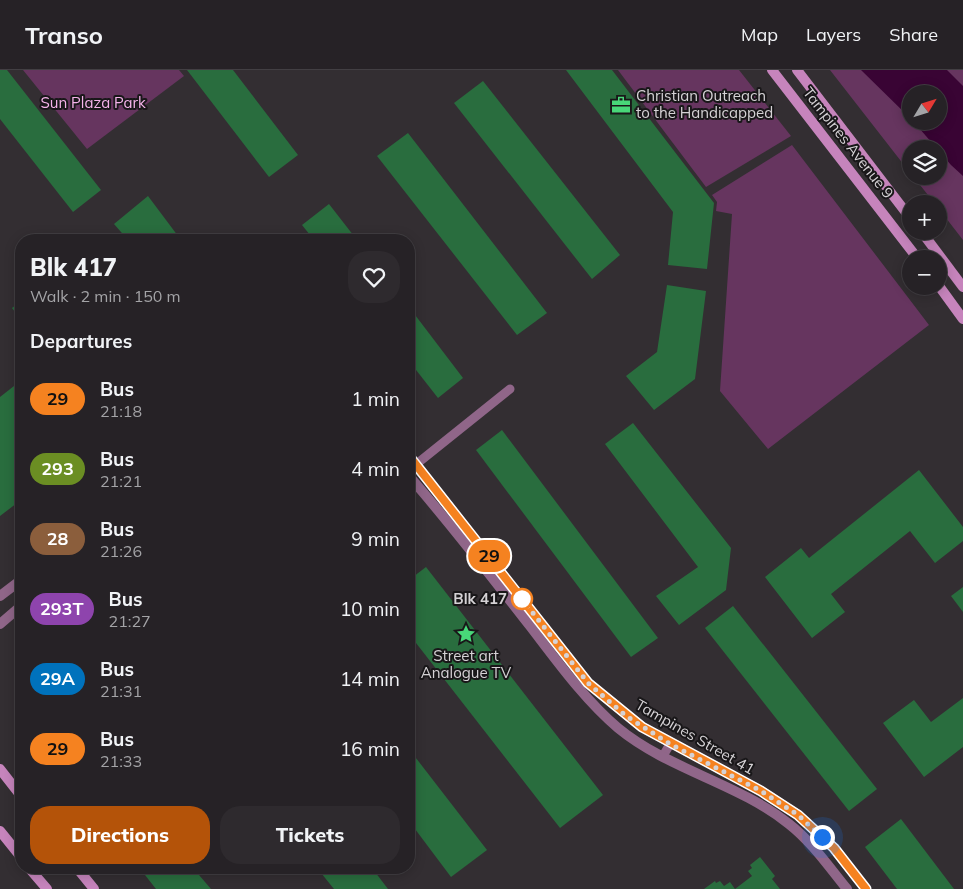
<!DOCTYPE html>
<html lang="en">
<head>
<meta charset="utf-8">
<style>
  :root { --surface:#262226; --page:#2e2a2e; --text:#f1f3f6; --muted:#a4a4a7; --line:#423f43; --accent:#b45309 }
  body { margin:0; font-family:Mulish,sans-serif; background:var(--page); color:var(--text); height:100vh; display:flex; flex-direction:column; font-size:19px; white-space:nowrap }
  * { box-sizing:border-box; margin:0 }
  p { font-size:16px; color:var(--muted) }
  .icon { flex:none; width:28px; height:28px; fill:none; stroke:currentColor; stroke-width:2; stroke-linecap:round; stroke-linejoin:round }
  .map { position:relative; flex:1; overflow:hidden }
  .panel { position:absolute; left:15px; top:164px; width:400px; height:640px; display:flex; flex-direction:column; background:var(--surface); border-radius:20px; box-shadow:0 2px 12px #0003,0 0 0 1px var(--line) }
  .panel>* { flex:none }
  .badge { padding:0 10px; border-radius:16px; font-size:18px; line-height:32px }
  .needle { width:32px; rotate:52deg }
  .fabs { position:absolute; left:902px; top:15px; display:grid; gap:10px }
  .fabs a { display:grid; place-items:center; width:45px; height:45px; border-radius:50%; background:var(--surface); box-shadow:0 2px 12px #0003,0 0 0 1px var(--line); font-size:25px }
  .you { position:absolute; width:25px; height:25px; margin:-12px; border:4px solid #fff; border-radius:50%; background:#1a73e8; box-shadow:0 0 0 8px #1a73e833 }
  .map>.badge { position:absolute; translate:-50% -50%; box-shadow:0 0 0 2px #fff }
  h2 { padding:0 15px; font-size:19px; line-height:45px }
  .round { display:grid; place-items:center; flex:none; width:52px; height:52px; border-radius:20px; background:var(--page) }
  .headline { display:flex; align-items:center; justify-content:space-between; height:85px; padding:0 15px }
  h1 { font-size:24px; font-weight:800; line-height:38px }
  .action { display:flex; gap:10px; margin-top:auto; padding:10px 15px }
  .action a { flex:1; height:58px; border-radius:20px; background:var(--accent); color:#fff; font-size:20px; font-weight:800; line-height:58px; text-align:center }
  .action a+a { background:var(--page); color:var(--text) }
  ul { padding:0; list-style:none }
  li { display:flex; align-items:center; gap:15px; height:70px; padding:0 15px }
  li div { flex:1 }
  li b { display:block; font-size:19px }
  li em { font-style:normal }
  li .badge { min-width:55px; font-weight:700; text-align:center }
  header { display:flex; align-items:center; gap:30px; box-sizing:border-box; height:70px; padding:0 25px; background:var(--surface); border-bottom:1px solid var(--line) }
  header strong { font-size:24px }
  nav { display:flex; gap:28px; margin-inline-start:auto; font-size:18px }
  .map>svg:first-child { display:block }
  .green { fill:#66355f; fill-rule:evenodd }
  .water { fill:#390434 }
  .building { fill:#296d3e }
  .lines { fill:none; stroke-linecap:round; stroke-linejoin:round }
  .service { stroke:#906689; stroke-width:9 }
  .minor { stroke:#906689; stroke-width:10 }
  .secondary { stroke:#c684bc; stroke-width:10 }
  .line-casing { stroke:#fff; stroke-width:11 }
  .line { stroke:#f58220; stroke-width:8 }
  .walk { stroke:#d5d2d5; stroke-width:5; stroke-dasharray:0 9 }
  .stop-dot { fill:#fff; stroke:#f58220; stroke-width:2.5 }
  .labels { text-anchor:middle; stroke-width:4; stroke-linejoin:round; paint-order:stroke }
  .poi-label { font-size:15px; fill:#d5d2d5; stroke:#191719; text-anchor:start }
  .park-label { font-size:15px; fill:#f6b4eb; stroke:#191719 }
  .street-label { font-size:15px; fill:#d5d2d5; stroke:#191719 }
  .stop-label { font-size:15px; font-weight:bold; fill:#d5d2d5; stroke:#191719; text-anchor:end }
</style>
</head>
<body>
<header>
<strong>Transo</strong>
<nav><a>Map</a><a>Layers</a><a>Share</a></nav>
</header>
<div class="map">
<svg width="963" height="819" viewBox="0 0 963 819">
  <rect width="100%" height="100%" fill="#332e32"/>
  <g class="green">
    <path d="M23,0H179L184,6L87,79Z"/>
    <path d="M618,0H739L791,66L706,117Z"/>
    <path d="M830,0H963V170L939,139V134H935L913,106H939V79H911V104ZM911,24H939V51H911Z"/>
    <path d="M792,75L929,255L768,379L720,321L732,144L716,141L717,132L712,125Z"/>
  </g>
  <path class="water" d="M861,0H947L963,16V106L951,95L913,51H939V24H911V49Z"/>
  <g class="building">
    <path d="M0,0H7L101,120L73,142L0,49Z"/>
    <path d="M187,0H233L298,85L269,107Z"/>
    <path d="M566,0H612L714,133L707,199L668,195L673,142Z"/>
    <path d="M483,11L620,185L592,209L454,33Z"/>
    <path d="M408,63L547,243L517,265L377,86Z"/>
    <path d="M148,126L181,170H128L114,154Z"/>
    <path d="M329,134L357,170H314L302,155Z"/>
    <path d="M667,215L706,221L695,309L654,340L626,306L657,282Z"/>
    <path d="M21,231V250L12,238Z"/>
    <path d="M409,237L463,308L438,328L409,291Z"/>
    <path d="M14,316L21,326V430L0,446V327Z"/>
    <path d="M633,353L731,478L726,520L679,555L656,526L698,497L605,374Z"/>
    <path d="M502,360L658,568L631,587L476,380Z"/>
    <path d="M919,400L963,457V471L935,493L910,461L831,524L845,542L812,568L765,507L801,478L809,488Z"/>
    <path d="M426,497L603,725L560,758L409,564V510Z"/>
    <path d="M963,517V542L951,526Z"/>
    <path d="M733,536L877,719L849,741L705,558Z"/>
    <path d="M963,628V677L924,707L883,653L914,630L931,652Z"/>
    <path d="M409,679L487,780L451,807L409,751Z"/>
    <path d="M901,749L954,819H897L865,777Z"/>
    <path d="M760,787L775,806L772,809L780,819H704L715,811L716,813L720,811L724,816L730,812L735,819L752,806L748,801L752,798L750,795Z"/>
    <path d="M157,798H193L211,819H156L145,805Z"/>
    <path d="M317,798H372L388,819H334Z"/>
  </g>
  <g class="lines">
    <g class="service">
      <path d="M409,400L510,319"/>
      <path d="M663,686L670,674"/>
    </g>
    <g class="minor">
      <path d="M409,386L588,613L642,657L761,721L798,745L834,778L866,819"/>
      <path d="M409,406C451,454 490,505 530,556C557,591 584,629 618,658C669,700 738,713 789,754C812,772 829,797 847,819"/>
      <path d="M0,526L21,510"/>
      <path d="M0,554L21,536"/>
    </g>
    <g class="secondary">
      <path d="M772,0L918,189"/>
      <path d="M797,0L911,149"/>
      <path d="M921,161L963,217"/>
      <path d="M939,216L963,249"/>
      <path d="M0,699L21,726"/>
      <path d="M0,761L21,787"/>
      <path d="M29,798L47,819"/>
      <path d="M77,798L94,819"/>
    </g>
  </g>
  <g class="lines">
    <g class="line-casing">
      <path id="line" d="M409,386L588,613L642,657L761,721L798,745L834,778L866,819"/>
    </g>
    <use href="#line" class="line"/>
    <path class="walk" d="M522,529L588,613L626,646L670,674L761,721L798,745L822,767"/>
  </g>
  <defs>
    <g id="office-bare" transform="scale(1.5)"><path d="M-6-3h4V-5.5h4V-3h4V5H-6ZM-1-4.5V-3h2v-1.5ZM-6 0V1H6V0Z" fill="#48d779" stroke="#191719" stroke-width="2.5" paint-order="stroke"/></g>
    <g id="sight-bare" transform="scale(1.5)"><path d="M0-6L1.8-2.2L6-1.7L2.9 1.2L3.7 5.4L0 3.3L-3.7 5.4L-2.9 1.2L-6-1.7L-1.8-2.2Z" fill="#48d779" stroke="#191719" stroke-width="2.5" paint-order="stroke"/></g>
  </defs>
  <g fill-rule="evenodd">
    <use href="#office-bare" x="621" y="35"/>
    <use href="#sight-bare" x="466" y="564"/>
  </g>
  <circle class="stop-dot" cx="522" cy="529" r="10"/>
  <g class="labels">
    <g class="poi-label">
      <text x="636" y="31">Christian Outreach<tspan x="636" dy="17">to the Handicapped</tspan></text>
      <text x="466" y="591" text-anchor="middle">Street art<tspan x="466" dy="17">Analogue TV</tspan></text>
    </g>
    <g class="park-label">
      <text x="93" y="38">Sun Plaza Park</text>
    </g>
    <g class="street-label">
      <text transform="translate(848 73) rotate(52)" y="5">Tampines Avenue 9</text>
      <text transform="translate(695 667) rotate(30)" y="5">Tampines Street 41</text>
    </g>
    <g class="stop-label">
      <text x="507" y="534">Blk 417</text>
    </g>
  </g>
</svg>
<div class="fabs">
<a><svg class="needle" viewBox="-14 -14 28 28"><path d="M0-13l5 13h-10z" fill="#e53935"/><path d="M0 13l5-13h-10z" fill="#a4a4a7"/></svg></a>
<a><svg class="icon" aria-label="layers" viewBox="0 0 24 24"><path d="M12 4l9 5-9 5-9-5zM3 14l9 5 9-5"/></svg></a>
<a>+</a>
<a>−</a>
</div>
<div class="you" style="left:822px;top:767px"></div>
<b class="badge" style="left:489px;top:486px;background:#f58220;color:#111">29</b>
<section class="panel">
<div class="headline"><div><h1>Blk 417</h1><p>Walk · 2 min · 150 m</p></div><a class="round"><svg class="icon" aria-label="heart" viewBox="0 0 24 24"><path d="M12 20l-8-8c-3-5 5-10 8-4 3-6 11-1 8 4z"/></svg></a></div>
<h2>Departures</h2>
<ul>
<li><span class="badge" style="background:#f58220;color:#111">29</span><div><b>Bus</b><p>21:18</p></div><em>1 min</em></li>
<li><span class="badge" style="background:#6b8e23;color:#fff">293</span><div><b>Bus</b><p>21:21</p></div><em>4 min</em></li>
<li><span class="badge" style="background:#8b5e3c;color:#fff">28</span><div><b>Bus</b><p>21:26</p></div><em>9 min</em></li>
<li><span class="badge" style="background:#8e44ad;color:#fff">293T</span><div><b>Bus</b><p>21:27</p></div><em>10 min</em></li>
<li><span class="badge" style="background:#0072bc;color:#fff">29A</span><div><b>Bus</b><p>21:31</p></div><em>14 min</em></li>
<li><span class="badge" style="background:#f58220;color:#111">29</span><div><b>Bus</b><p>21:33</p></div><em>16 min</em></li>
</ul>
<div class="action"><a>Directions</a><a>Tickets</a></div>
</section>
</div>
</body>
</html>
